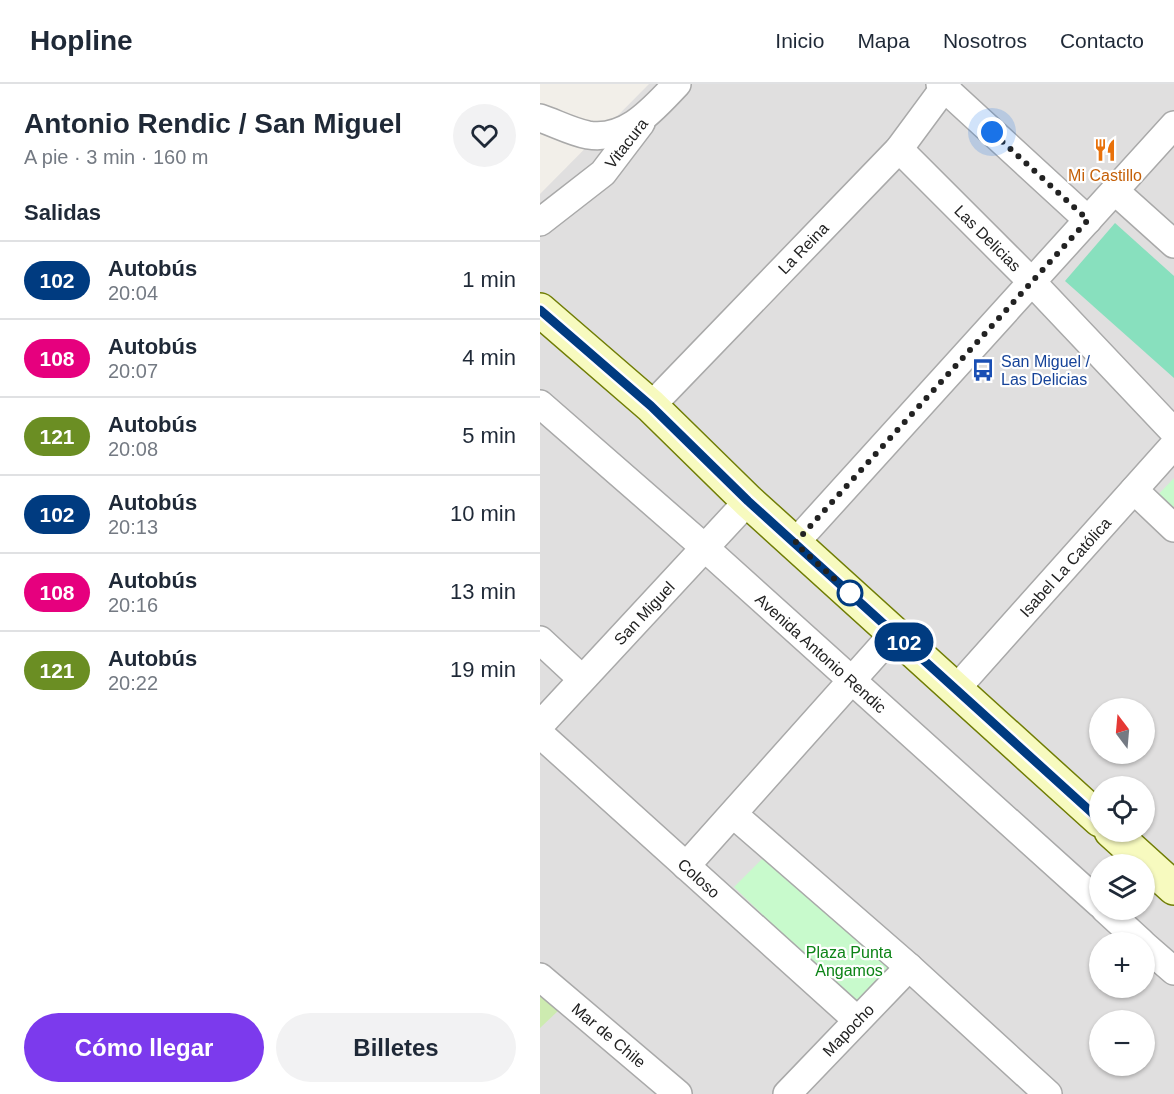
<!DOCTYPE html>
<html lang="es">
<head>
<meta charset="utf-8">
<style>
  :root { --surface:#fff; --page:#f2f2f3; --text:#1f2937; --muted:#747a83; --line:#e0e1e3; --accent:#7c3aed }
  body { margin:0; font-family:Arial,sans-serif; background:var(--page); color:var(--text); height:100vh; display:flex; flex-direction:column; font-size:22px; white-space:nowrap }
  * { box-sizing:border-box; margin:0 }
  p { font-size:20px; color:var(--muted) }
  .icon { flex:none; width:33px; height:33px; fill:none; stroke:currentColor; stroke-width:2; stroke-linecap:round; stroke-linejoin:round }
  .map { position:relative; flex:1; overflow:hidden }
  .side { display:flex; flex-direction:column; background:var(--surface); width:540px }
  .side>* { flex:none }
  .badge { padding:0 12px; border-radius:20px; font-size:21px; line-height:39px }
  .needle { width:39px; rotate:344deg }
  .buttons { position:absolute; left:549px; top:614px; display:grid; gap:12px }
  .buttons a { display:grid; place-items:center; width:66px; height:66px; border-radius:50%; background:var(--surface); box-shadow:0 2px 4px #0004; font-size:30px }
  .you { position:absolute; width:30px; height:30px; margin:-15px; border:4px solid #fff; border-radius:50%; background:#1a73e8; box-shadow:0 0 0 9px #1a73e833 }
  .map>.badge { position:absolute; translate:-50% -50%; box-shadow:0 0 0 3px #fff }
  h2 { padding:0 24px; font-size:22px; line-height:54px }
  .round { display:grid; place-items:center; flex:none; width:63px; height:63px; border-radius:32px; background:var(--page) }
  .overview { display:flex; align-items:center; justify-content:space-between; height:102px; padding:0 24px }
  h1 { font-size:28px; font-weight:700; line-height:45px }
  .button { display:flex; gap:12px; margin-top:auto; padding:12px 24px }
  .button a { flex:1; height:69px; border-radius:36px; background:var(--accent); color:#fff; font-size:24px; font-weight:700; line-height:69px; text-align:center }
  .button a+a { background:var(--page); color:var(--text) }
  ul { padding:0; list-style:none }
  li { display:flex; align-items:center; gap:18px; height:78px; padding:0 24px; border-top:2px solid var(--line) }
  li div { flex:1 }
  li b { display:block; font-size:22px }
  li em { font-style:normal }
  li .badge { min-width:66px; font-weight:700; text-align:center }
  header { display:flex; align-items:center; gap:36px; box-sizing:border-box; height:84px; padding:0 30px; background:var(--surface); border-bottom:2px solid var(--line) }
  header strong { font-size:28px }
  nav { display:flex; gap:33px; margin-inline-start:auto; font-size:21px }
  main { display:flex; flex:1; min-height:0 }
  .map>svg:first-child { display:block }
  .residential { fill:#e0dfdf; fill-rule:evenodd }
  .grass { fill:#cdebb0 }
  .park { fill:#c8facc }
  .pitch { fill:#88e0be }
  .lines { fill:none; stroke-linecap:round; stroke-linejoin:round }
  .minor-casing { stroke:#a9a9a9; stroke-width:30 }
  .secondary-casing { stroke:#707d05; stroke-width:36 }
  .minor { stroke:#fff; stroke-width:27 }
  .secondary { stroke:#f7fabf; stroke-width:33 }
  .line-casing { stroke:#fff; stroke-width:14 }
  .line { stroke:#003b80; stroke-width:9 }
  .walk { stroke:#222; stroke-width:6; stroke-dasharray:0 10.8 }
  .stop-dot { fill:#fff; stroke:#003b80; stroke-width:3 }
  .labels { text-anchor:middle; stroke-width:4.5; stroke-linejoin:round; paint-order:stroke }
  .street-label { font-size:16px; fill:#222; stroke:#fff }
  .food-label { font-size:16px; fill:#c56008; stroke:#fff }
  .transit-label { font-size:16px; fill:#164399; stroke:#fff; text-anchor:start }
  .park-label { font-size:16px; fill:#0c8416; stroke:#fff }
</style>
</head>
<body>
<header>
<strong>Hopline</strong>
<nav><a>Inicio</a><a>Mapa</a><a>Nosotros</a><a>Contacto</a></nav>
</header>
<main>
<section class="side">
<div class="overview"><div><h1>Antonio Rendic / San Miguel</h1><p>A pie · 3 min · 160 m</p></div><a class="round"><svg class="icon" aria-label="heart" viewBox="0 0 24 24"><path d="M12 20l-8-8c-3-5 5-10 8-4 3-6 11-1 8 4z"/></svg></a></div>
<h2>Salidas</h2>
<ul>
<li><span class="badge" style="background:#003b80;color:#fff">102</span><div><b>Autobús</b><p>20:04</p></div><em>1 min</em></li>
<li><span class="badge" style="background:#e6007e;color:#fff">108</span><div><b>Autobús</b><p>20:07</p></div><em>4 min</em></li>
<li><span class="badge" style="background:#6b8e23;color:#fff">121</span><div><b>Autobús</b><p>20:08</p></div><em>5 min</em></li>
<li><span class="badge" style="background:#003b80;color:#fff">102</span><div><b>Autobús</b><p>20:13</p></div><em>10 min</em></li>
<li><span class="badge" style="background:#e6007e;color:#fff">108</span><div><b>Autobús</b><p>20:16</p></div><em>13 min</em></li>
<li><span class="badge" style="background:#6b8e23;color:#fff">121</span><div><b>Autobús</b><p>20:22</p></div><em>19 min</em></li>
</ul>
<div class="button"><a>Cómo llegar</a><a>Billetes</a></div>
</section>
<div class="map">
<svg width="634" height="1010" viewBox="0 0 634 1010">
  <rect width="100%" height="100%" fill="#f2efe9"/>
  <path class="residential" d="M109,0H634V1010H0V110ZM560,624H604V669H560ZM560,702H604V747H560ZM560,780H604V825H560ZM560,858H604V903H560ZM560,936H604V981H560Z"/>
  <path class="grass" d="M0,910L19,926L0,944Z"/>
  <g class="park">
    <path d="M634,394V432L615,414Z"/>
    <path d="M227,770L352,880L318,923L194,803Z"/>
  </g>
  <path class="pitch" d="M575,139L634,192V294L525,197Z"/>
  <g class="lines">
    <g class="minor-casing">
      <g id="minor">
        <path d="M400,0L548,136"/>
        <path d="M0,34C15,39 32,48 48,51C87,57 113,25 137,0"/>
        <path d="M359,65L492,198L634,348"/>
        <path d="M575,107L634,160"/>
        <path d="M0,138L63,89L101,39"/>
        <path d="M0,320L165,464L560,820"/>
        <path d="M111,322L359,65L407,0"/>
        <path d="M594,406L634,444"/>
        <path d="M255,459L634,41"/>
        <path d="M0,556L42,595"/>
        <path d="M416,605L634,361"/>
        <path d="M0,641L208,417"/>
        <path d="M0,650L317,936"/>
        <path d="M193,730L369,883L508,1010"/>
        <path d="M146,782L354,549"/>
        <path d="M565,825L601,858"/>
        <path d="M604,861L634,887"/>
        <path d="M0,893L138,1010"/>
        <path d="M247,1010L369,883"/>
      </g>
    </g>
    <g class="secondary-casing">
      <g id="secondary">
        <path d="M0,226L111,322L208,417L560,736"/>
        <path d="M571,747L634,804"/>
      </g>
    </g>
    <use href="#minor" class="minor"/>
    <use href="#secondary" class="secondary"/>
  </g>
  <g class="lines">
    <g class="line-casing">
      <path id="line" d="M0,226L111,322L208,417L560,736"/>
    </g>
    <use href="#line" class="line"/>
    <path class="walk" d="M310,509L255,459L548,136L452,48"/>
  </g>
  <defs>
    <g id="restaurant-bare" transform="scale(1.8)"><path d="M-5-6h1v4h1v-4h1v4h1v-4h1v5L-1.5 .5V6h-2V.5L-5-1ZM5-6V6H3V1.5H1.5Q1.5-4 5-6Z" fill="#e8710a" stroke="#fff" stroke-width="2.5" paint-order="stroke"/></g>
    <g id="bus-bare" transform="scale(1.8)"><path d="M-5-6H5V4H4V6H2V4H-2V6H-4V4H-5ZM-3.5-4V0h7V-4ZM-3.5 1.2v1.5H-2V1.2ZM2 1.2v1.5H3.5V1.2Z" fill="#1a4fb4" stroke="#fff" stroke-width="2.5" paint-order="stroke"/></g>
  </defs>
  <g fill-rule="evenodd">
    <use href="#restaurant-bare" x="565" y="66"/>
    <use href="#bus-bare" x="443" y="286"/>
  </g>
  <circle class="stop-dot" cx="310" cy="509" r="12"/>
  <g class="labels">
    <g class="street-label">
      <text transform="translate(86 59) rotate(-52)" y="6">Vitacura</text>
      <text transform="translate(448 154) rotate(45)" y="6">Las Delicias</text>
      <text transform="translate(263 164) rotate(-46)" y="6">La Reina</text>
      <text transform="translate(525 483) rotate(-48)" y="6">Isabel La Católica</text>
      <text transform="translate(104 529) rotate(-47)" y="6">San Miguel</text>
      <text transform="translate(281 569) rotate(42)" y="6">Avenida Antonio Rendic</text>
      <text transform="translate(159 794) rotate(42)" y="6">Coloso</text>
      <text transform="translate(308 946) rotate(-46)" y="6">Mapocho</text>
      <text transform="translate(69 951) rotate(40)" y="6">Mar de Chile</text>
    </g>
    <g class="food-label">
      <text x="565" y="97">Mi Castillo</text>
    </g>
    <g class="transit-label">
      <text x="461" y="283">San Miguel /<tspan x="461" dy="18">Las Delicias</tspan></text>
    </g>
    <g class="park-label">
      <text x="309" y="874">Plaza Punta<tspan x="309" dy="18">Angamos</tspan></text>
    </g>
  </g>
</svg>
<div class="buttons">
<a><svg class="needle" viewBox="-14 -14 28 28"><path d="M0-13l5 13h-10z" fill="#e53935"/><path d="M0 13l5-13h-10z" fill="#747a83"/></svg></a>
<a><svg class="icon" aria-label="locate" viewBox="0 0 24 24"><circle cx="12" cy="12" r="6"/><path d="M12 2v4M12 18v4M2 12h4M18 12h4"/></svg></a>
<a><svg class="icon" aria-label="layers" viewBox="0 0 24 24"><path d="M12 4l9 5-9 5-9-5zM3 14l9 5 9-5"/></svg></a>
<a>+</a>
<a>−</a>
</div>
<div class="you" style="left:452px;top:48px"></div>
<b class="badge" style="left:364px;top:558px;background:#003b80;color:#fff">102</b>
</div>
</main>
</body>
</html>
